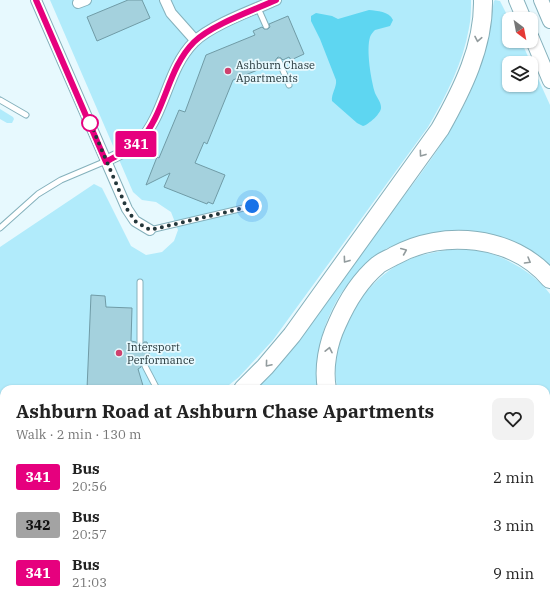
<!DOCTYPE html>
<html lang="en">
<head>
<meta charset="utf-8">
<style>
  :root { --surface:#fff; --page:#f2f2f2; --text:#222; --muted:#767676 }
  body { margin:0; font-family:"IBM Plex Serif",serif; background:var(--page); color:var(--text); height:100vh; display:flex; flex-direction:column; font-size:15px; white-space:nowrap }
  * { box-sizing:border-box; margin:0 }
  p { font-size:13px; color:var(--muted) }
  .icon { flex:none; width:22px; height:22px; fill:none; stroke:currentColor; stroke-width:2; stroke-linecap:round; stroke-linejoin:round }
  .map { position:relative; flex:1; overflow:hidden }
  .sheet { position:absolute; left:0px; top:385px; width:550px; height:220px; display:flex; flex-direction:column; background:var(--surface); border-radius:12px 12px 0 0; box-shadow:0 1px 3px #0004 }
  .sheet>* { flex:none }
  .badge { padding:0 8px; border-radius:3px; font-size:14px; line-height:26px }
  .needle { width:26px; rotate:148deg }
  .buttons { position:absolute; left:502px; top:12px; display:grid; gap:8px }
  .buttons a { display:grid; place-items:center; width:36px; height:36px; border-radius:8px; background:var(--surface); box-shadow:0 1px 3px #0004; font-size:20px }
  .you { position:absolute; width:20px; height:20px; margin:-10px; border:3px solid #fff; border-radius:50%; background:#1a73e8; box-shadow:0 0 0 6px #1a73e833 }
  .map>.badge { position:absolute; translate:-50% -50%; box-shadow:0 0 0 2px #fff }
  .round { display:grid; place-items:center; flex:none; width:42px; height:42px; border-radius:8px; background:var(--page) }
  .head { display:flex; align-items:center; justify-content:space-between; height:68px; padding:0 16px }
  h1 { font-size:19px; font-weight:800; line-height:30px }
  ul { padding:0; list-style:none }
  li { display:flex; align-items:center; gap:12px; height:48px; padding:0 16px }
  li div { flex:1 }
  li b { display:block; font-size:15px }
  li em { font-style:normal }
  li .badge { min-width:44px; font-weight:700; text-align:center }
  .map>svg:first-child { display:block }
  .green { fill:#b1ebfb; fill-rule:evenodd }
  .water { fill:#5ed6f1 }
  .building { fill:#a4d1dd; stroke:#709ba6 }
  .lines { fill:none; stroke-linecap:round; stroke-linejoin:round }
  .lane-casing { stroke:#85b1bc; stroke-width:7 }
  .street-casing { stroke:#85b1bc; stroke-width:12 }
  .secondary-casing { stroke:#85b1bc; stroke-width:16 }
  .highway-casing { stroke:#85b1bc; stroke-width:20 }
  .lane { stroke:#fff; stroke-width:5 }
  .street { stroke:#fff; stroke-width:10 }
  .secondary { stroke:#fff; stroke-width:14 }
  .highway { stroke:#fff; stroke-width:18 }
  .oneway { stroke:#929b9d }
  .line-casing { stroke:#fff; stroke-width:9 }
  .line { stroke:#e6007e; stroke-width:6 }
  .walk { stroke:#25373b; stroke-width:4; stroke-dasharray:0 7.2 }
  .poi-dot { fill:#cf416e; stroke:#e7f9fe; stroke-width:1.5 }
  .stop-dot { fill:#fff; stroke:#e6007e; stroke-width:2 }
  .labels { text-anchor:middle; stroke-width:3.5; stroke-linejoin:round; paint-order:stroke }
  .poi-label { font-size:11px; fill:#25373b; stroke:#e7f9fe; text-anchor:start }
</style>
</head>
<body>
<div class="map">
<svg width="550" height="605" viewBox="0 0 550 605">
  <rect width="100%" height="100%" fill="#e7f9fe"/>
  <g class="green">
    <path d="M50,0H471C471,9 471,19 469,28C463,63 446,96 428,127L273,340L239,377L224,389H4V487H0V247L94,184L102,188L131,246L146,255L162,252L174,241L178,230L171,212L156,202L142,200L133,192Z"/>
    <path d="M495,0L500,1L509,19V41H521L550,105V268C535,256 520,243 501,238C468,228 432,230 400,243C396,245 391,246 386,249C380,253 373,259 368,264C360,272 352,280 345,288C335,301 324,325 321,341C318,357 319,373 320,389H256C301,343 337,288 375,235C407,191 446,145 469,95C482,65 488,32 494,1ZM509,63H531V85H509Z"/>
    <path d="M0,109L13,117L14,119L12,123H7L0,119Z"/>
    <path d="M451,249C460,250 468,249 476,250C500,253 536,274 550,294V491H546V389H337C336,378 334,366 336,355C341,317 374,273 410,259C423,254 437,252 451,249Z"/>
    <rect x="0" y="527" width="4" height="30"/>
    <rect x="546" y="528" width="4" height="24"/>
    <path d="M0,587L4,588V601H69L82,605H0Z"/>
    <path d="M546,593H550V605H373L383,601H546Z"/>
    <path d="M98,601H346L341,605H107Z"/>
  </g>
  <path class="water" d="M369,10C377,11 389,11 393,20L390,26L375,30C373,32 371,34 370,37C366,50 371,80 375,93C377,98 381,102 381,107C382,113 368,125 363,126L357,123L332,101C331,94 337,87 336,80L320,39L311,21V16L316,13L332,16L338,19Z"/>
  <g class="building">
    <path d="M128,0H142L150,18L97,41L87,17Z"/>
    <path d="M288,16L304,54L291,60L289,57L283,60L281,58L278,57L276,59L275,63L233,80L207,144L204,142L195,163L225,175L213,204L208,202L207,204L164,187L170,173L146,185L157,157L159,158L179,110L185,112L206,55L255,35L253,31L262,27L264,29H268L270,27L269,24Z"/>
    <path d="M91,295L105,296L106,307L132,308L131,341L136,342L137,344L140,346L142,345L144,342H147L151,363L149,364L147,362H144L141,364V367L138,369L144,389H87Z"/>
  </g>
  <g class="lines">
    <g class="lane-casing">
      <g id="lane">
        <path d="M258,8L266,26"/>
        <path d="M279,61L289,85"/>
        <path d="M0,100L26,115"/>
        <path d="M0,228L38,194L61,180L106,161"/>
        <path d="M150,230L252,206"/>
        <path d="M140,342V282"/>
        <path d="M145,366L157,389"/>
      </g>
    </g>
    <g class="street-casing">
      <g id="street">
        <path d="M36,0L127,209L135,221L150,230"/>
        <path d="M165,0L171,13L195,40"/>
        <path d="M78,3L86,0"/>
        <path d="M106,161C117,155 132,150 140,141C166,112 167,69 194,42C211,25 253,10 276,0"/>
      </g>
    </g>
    <g class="secondary-casing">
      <g id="secondary">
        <path d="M516,0L524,19"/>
        <path d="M541,0L550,21"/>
        <path d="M531,36L550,81"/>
      </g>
    </g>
    <g class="highway-casing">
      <g id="highway">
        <path d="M243,389L265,367L292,335L440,129C462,90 484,46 483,0"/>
        <path d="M327,389C323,368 328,343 337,324C347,301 359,281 378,265C383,261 389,259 394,256C443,229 512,235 550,279"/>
        <path d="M0,501L4,500"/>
        <path d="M546,513H550"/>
        <path d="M546,569H550"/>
        <path d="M0,578L4,579"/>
        <path d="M91,601L100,605"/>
        <path d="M351,605L358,601"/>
      </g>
    </g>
    <use href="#lane" class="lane"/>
    <use href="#street" class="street"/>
    <use href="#secondary" class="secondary"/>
    <use href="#highway" class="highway"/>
  </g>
  <defs><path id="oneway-chevron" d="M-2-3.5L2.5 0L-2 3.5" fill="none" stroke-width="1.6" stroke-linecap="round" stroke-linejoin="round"/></defs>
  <g class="oneway">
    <use href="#oneway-chevron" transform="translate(478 39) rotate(101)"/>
    <use href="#oneway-chevron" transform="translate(422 154) rotate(126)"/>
    <use href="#oneway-chevron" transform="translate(404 251) rotate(-23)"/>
    <use href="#oneway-chevron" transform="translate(346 260) rotate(126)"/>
    <use href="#oneway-chevron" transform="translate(528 261) rotate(30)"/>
    <use href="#oneway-chevron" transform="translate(329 350) rotate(-78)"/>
    <use href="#oneway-chevron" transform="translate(268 364) rotate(130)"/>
  </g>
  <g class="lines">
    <g class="line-casing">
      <path id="line" d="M36,0L106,162C117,155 132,150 140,141C166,112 167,69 194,42C211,25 254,10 276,0"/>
    </g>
    <use href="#line" class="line"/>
    <path class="walk" d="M90,123L89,120L127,209L135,221L150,230L252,206"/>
  </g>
  <g class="poi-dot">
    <circle cx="228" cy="71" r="4"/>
    <circle cx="119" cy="353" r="4"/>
  </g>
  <circle class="stop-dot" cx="90" cy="123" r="8"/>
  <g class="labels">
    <g class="poi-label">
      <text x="236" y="69">Ashburn Chase<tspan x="236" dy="13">Apartments</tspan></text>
      <text x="127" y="351">Intersport<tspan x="127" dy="13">Performance</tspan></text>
    </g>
  </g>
</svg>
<div class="buttons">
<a><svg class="needle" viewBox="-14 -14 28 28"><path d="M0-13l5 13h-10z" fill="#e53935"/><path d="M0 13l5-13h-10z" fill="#767676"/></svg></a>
<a><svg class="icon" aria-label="layers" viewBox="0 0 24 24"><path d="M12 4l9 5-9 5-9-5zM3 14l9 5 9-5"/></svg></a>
</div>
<div class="you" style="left:252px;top:206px"></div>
<b class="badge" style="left:136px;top:144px;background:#e6007e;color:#fff">341</b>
<section class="sheet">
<div class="head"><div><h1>Ashburn Road at Ashburn Chase Apartments</h1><p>Walk · 2 min · 130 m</p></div><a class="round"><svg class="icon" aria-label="heart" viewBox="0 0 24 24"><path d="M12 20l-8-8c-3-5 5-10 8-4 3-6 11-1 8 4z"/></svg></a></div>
<ul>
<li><span class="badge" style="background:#e6007e;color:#fff">341</span><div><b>Bus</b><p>20:56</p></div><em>2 min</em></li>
<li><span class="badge" style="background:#a3a3a3;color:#111">342</span><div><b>Bus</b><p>20:57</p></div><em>3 min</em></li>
<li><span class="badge" style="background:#e6007e;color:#fff">341</span><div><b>Bus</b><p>21:03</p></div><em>9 min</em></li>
</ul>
</section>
</div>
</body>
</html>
